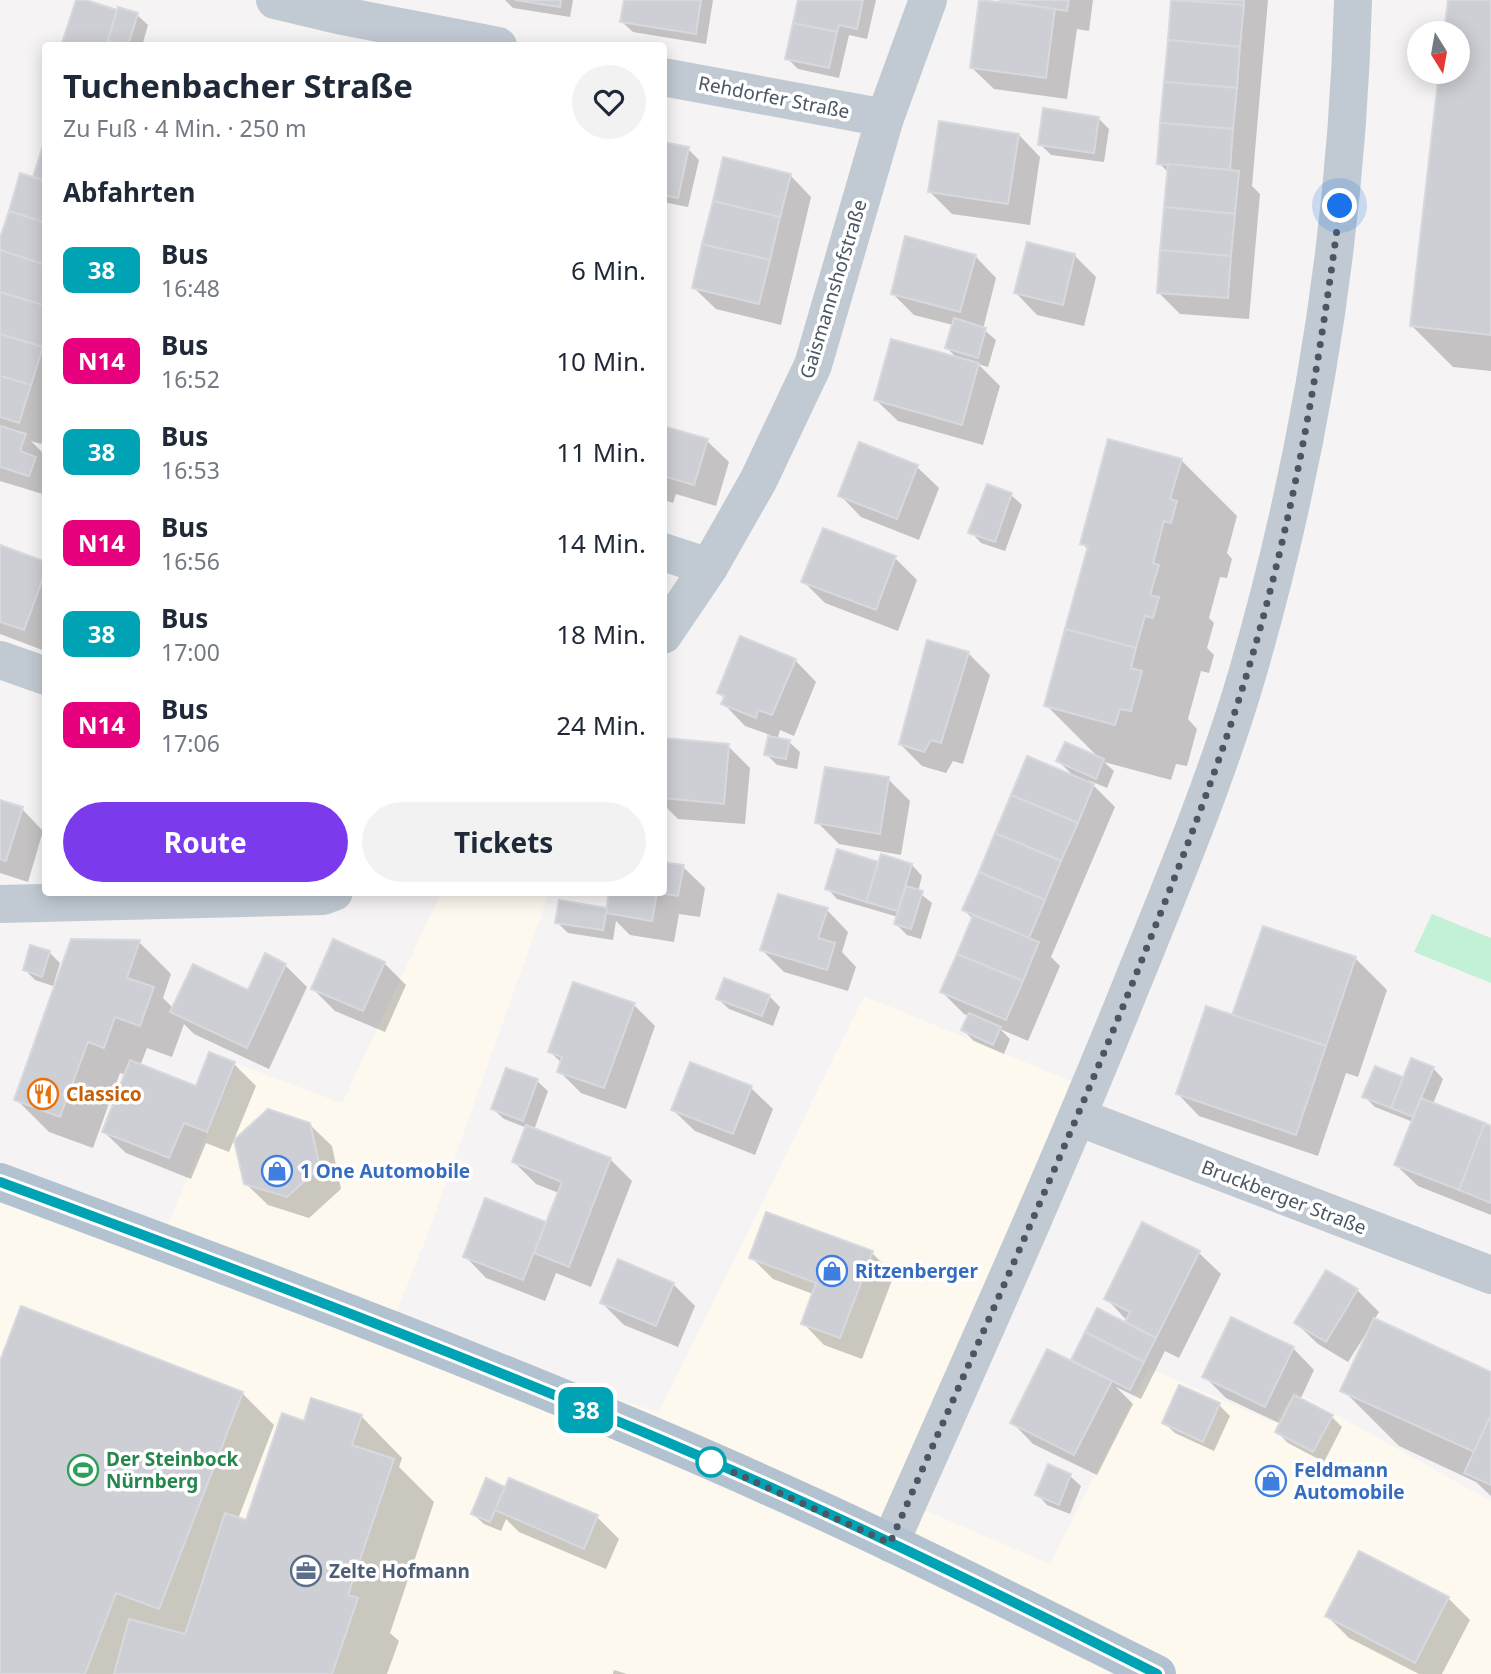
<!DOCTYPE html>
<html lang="de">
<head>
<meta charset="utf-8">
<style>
  :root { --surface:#fff; --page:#f2f2f3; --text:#1f2937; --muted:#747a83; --accent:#7c3aed }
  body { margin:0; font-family:"Noto Sans",sans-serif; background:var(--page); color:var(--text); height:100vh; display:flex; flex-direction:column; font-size:26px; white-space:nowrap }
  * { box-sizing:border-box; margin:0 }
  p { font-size:23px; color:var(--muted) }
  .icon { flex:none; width:38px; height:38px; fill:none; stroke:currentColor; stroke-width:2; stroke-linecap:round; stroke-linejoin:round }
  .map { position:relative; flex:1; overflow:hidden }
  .side { position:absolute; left:42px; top:42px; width:625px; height:854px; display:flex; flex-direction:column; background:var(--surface); border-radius:7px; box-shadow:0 4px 18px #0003 }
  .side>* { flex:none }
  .badge { padding:0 14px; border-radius:10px; font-size:24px; line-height:46px }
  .needle { width:46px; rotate:169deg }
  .fabs { position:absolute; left:1407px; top:21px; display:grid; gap:14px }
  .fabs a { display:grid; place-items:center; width:63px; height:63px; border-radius:50%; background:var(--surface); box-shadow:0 4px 18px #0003; font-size:35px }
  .you { position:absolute; width:35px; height:35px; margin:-18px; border:5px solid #fff; border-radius:50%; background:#1a73e8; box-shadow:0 0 0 10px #1a73e833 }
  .map>.badge { position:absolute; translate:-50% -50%; box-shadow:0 0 0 4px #fff }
  h2 { padding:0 21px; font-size:26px; line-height:63px }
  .round { display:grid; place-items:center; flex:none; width:74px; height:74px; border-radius:37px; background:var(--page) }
  .head { display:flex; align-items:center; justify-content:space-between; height:119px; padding:0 21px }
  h1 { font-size:33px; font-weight:700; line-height:52px }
  .button { display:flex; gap:14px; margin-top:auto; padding:14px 21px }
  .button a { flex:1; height:80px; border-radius:42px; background:var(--accent); color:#fff; font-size:28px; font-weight:700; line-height:80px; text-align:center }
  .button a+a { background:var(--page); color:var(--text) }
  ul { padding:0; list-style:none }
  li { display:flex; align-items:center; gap:21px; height:91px; padding:0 21px }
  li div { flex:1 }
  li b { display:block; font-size:26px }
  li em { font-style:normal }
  li .badge { min-width:77px; font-weight:700; text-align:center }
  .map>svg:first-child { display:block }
  .commercial { fill:#fdf9ef }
  .green { fill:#c3f1d5 }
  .shadow { fill:#0003 }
  .building { fill:#cdcfd5; stroke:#d7d9de; stroke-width:2 }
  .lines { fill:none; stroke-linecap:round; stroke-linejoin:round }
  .minor { stroke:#c1cad2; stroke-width:38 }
  .major { stroke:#b3c2d1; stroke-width:38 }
  .line-casing { stroke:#fff; stroke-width:16 }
  .line { stroke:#00a3b4; stroke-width:10 }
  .walk { stroke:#4a5661; stroke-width:7; stroke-dasharray:0 12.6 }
  .stop-dot { fill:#fff; stroke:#00a3b4; stroke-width:3.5 }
  .labels { text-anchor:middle; stroke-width:7; stroke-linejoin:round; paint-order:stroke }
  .street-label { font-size:19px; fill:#4a5661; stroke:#fff }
  .food-label { font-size:19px; font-weight:bold; fill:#c56008; stroke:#fff; text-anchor:start }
  .shop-label { font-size:19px; font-weight:bold; fill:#366cbe; stroke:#fff; text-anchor:start }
  .leisure-label { font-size:19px; font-weight:bold; fill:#27864d; stroke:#fff; text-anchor:start }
  .service-label { font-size:19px; font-weight:bold; fill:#4e5e75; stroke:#fff; text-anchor:start }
</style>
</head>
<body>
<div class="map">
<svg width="1491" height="1674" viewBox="0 0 1491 1674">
  <rect width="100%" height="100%" fill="#f5f3f3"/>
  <path class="commercial" d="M456,892L549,893L424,1244L389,1330L659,1412L864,996L1076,1083L896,1498L1050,1564L1149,1368L1275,1423L1294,1391L1491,1501V1674H0V1177L163,1235L237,1064L342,1103L440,895Z"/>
  <path class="green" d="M1432,914L1491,938V983L1414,952Z"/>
  <g class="shadow">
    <path d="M77,0L119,12V9L137,15L148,25L142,46H63Z"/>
    <path d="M505,0H573L570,17L513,8Z"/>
    <path d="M626,0H713L706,44L633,32L622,22Z"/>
    <path d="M800,0H876L867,39L849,35L839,78L798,69L787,58Z"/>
    <path d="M1001,0H1093L1089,31L1077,29L1067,99L994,89L972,68Z"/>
    <path d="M1173,0H1268L1252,186L1260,194L1249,319L1180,314L1158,292L1169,173L1159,163Z"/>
    <path d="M1449,0H1491V371L1453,367L1412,326L1441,72H1458V33H1446Z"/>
    <path d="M1098,118L1109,129L1104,162L1051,155L1040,144Z"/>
    <path d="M1019,135L1040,157L1030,225L952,214L930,192Z"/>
    <path d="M663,143L688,149L699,160L688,207L663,202Z"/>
    <path d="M46,144V430L41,444L31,441L46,456V495L0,481V244L35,179Z"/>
    <path d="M790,175L811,197L781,325L716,309L694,288Z"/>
    <path d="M1074,255L1096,277L1084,326L1037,315L1016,293Z"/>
    <path d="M975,256L996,278L983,329L996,340L988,367L978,364L1000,386L983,445L898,421L876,400L958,359L947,348L953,325L914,315L893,294Z"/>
    <path d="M663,427L707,441L729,462L716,506L676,494L673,503L667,501L663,514Z"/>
    <path d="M860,444L917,467L939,488L919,540L861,517L840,495Z"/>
    <path d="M1181,460L1237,516L1227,553L1232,559L1227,578L1220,577L1209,618L1214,623L1207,648L1214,655L1209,673L1201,671L1188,719L1197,729L1187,766L1176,764L1171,780L1104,762L1114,771L1107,788L1088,780L1115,807L1051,957L1060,966L1028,1041L1000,1029L1010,1039L1004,1054L974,1041L963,1030L969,1016L964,1014L942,992L973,919L964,910L1075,777L1058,761L1101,760L1046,705L1088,550L1082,543Z"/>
    <path d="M1011,495L1022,505L1005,551L981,543L971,532Z"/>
    <path d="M824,531L895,558L917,580L898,631L825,603L803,581Z"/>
    <path d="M0,547L46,564L45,651L0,634Z"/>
    <path d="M968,653L990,675L963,764L953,761L946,773L922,766L900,744Z"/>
    <path d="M795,660L816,682L794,736L780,730L777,740L789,742L800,752L797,769L777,765L766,754L770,735L745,726L724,704L725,699L719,693Z"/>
    <path d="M663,740L728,746L750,768L745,824L678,819L663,804Z"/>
    <path d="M888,779L910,801L901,855L839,844L817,822Z"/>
    <path d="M0,802L22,809L43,831L28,882L0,873Z"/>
    <path d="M838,851L879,864L912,865L922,876L918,892L932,903L921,939L907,935L896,924L898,917L837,899L827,888Z"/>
    <path d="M683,867L705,888L700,917L679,914L674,942L630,935L616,921L613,940L568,933L557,922L608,910L611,892H663Z"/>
    <path d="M827,910L848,932L842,952L856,967L848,991L784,972L762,950Z"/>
    <path d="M139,942L171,974L163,998L174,1009L249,992L285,965L307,987L269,1069L194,1034L184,1024L172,1057L147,1048L140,1066L197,1089L234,1064L256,1086L229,1152L206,1143L191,1179L126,1153L104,1132L126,1075L120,1073L93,1148L49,1132L16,1099Z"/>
    <path d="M49,952L60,963L53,986L35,980L25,970Z"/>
    <path d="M1355,958L1387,990L1358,1077L1346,1073L1318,1156L1199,1116L1178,1094L1234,1017Z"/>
    <path d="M384,963L406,985L385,1032L335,1011L313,989Z"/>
    <path d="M769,996L780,1007L773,1026L729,1009L718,999Z"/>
    <path d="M634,1005L655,1026L626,1109L581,1093L559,1071L562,1063L550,1052Z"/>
    <path d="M1376,1068L1404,1079L1433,1068L1443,1079L1433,1104L1491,1128V1215L1418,1186L1396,1165L1413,1122L1375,1107L1364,1096Z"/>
    <path d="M537,1081L548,1091L534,1130L610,1159L632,1181L591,1287L556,1273L545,1301L486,1278L465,1256L486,1200L547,1224L559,1193L536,1184L514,1162L527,1128L504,1119L493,1109Z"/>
    <path d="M751,1088L773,1109L755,1155L695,1131L673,1110Z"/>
    <path d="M309,1124L332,1146L341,1189L309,1218L268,1205L245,1183Z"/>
    <path d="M872,1253L894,1275L862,1359L824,1345L803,1323L813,1294L773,1279L751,1257Z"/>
    <path d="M1199,1253L1221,1274L1179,1358L1165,1351L1141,1399L1116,1387L1133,1404L1097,1475L1033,1444L1012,1422L1079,1366L1073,1360L1133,1327L1106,1298Z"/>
    <path d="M673,1284L695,1306L678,1347L624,1325L602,1303Z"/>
    <path d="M1357,1290L1379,1312L1374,1320L1491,1374V1496L1476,1482L1399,1446L1343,1390L1369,1333L1367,1332L1348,1362L1318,1344L1296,1323Z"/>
    <path d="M1293,1348L1314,1370L1300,1400L1332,1417L1342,1427L1324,1462L1288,1443L1277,1432L1281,1424L1226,1398L1204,1376Z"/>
    <path d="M0,1365L242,1393L274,1425L238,1519L247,1522L305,1423L361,1416L402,1458L399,1467L434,1502L390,1633L399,1641L387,1674H0Z"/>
    <path d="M1180,1387L1219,1405L1230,1416L1214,1451L1175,1433L1164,1423Z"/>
    <path d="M1049,1466L1070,1476L1081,1486L1070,1514L1047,1505L1037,1494Z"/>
    <path d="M510,1480L597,1517L619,1539L606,1569L519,1532L506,1519L501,1531L484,1524L473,1514L504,1488L506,1490Z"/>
    <path d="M1360,1553L1448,1598L1470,1620L1442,1674H1419L1349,1638L1327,1616Z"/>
    <path d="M614,1670L627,1674H613Z"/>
  </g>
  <g class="building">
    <path d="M76,0H86L117,10L106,46H61Z"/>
    <path d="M515,0H561L560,7Z"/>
    <path d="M624,0H701L696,34L620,22Z"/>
    <path d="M798,0H863L857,29L839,25L837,32L793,23Z"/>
    <path d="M979,0L1055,8L1046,78L970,68Z"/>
    <path d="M999,0H1069L1067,11Z"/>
    <path d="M1171,0L1244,5L1240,47L1168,40Z"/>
    <path d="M1181,0H1244V5Z"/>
    <path d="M1448,0H1491V335L1410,326L1439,72H1458V33H1444Z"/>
    <path d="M118,7L138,13L128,46L108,41Z"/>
    <path d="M793,23L837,32L829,68L785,59Z"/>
    <path d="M1168,40L1240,47L1237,88L1164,82Z"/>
    <path d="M1164,82L1237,88L1233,129L1160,123Z"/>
    <path d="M1043,108L1099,117L1094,153L1038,145Z"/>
    <path d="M939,121L1019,134L1008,204L928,192Z"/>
    <path d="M1160,123L1233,129L1230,170L1157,164Z"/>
    <path d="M45,139H46V181L33,177Z"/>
    <path d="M663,142L689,147L678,198L663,195Z"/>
    <path d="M723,157L791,174L780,217L713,201Z"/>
    <path d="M1168,164L1239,171L1235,214L1164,207Z"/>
    <path d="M20,173L46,181V223L9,211Z"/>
    <path d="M713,201L780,217L770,260L702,244Z"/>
    <path d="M1164,207L1235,214L1231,256L1160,250Z"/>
    <path d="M9,211L46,223V265L0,250V238Z"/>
    <path d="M905,236L976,255L960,312L891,294Z"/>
    <path d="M1027,242L1075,254L1063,305L1014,293Z"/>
    <path d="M702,244L770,260L759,304L692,288Z"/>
    <path d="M0,250L46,265V306L0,292Z"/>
    <path d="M1160,250L1231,256L1228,298L1157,293Z"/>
    <path d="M0,292L46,306V340L43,347L0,334Z"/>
    <path d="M954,318L986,328L978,358L945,348Z"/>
    <path d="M0,334L43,347L31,385L0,376Z"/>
    <path d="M891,339L979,363L962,425L874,400Z"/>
    <path d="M0,376L31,385L19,423L0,417Z"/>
    <path d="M0,426L26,434L20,451L36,457L29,476L0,467Z"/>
    <path d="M663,426L708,439L694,485L663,476Z"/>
    <path d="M1108,439L1182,459L1170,499L1177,501L1171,523L1164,521L1153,563L1159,565L1150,595L1159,597L1153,618L1145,616L1136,648L1065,629L1088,546L1080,544Z"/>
    <path d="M859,442L918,465L897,519L838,496Z"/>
    <path d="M987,484L1012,493L995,542L968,533Z"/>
    <path d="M823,528L896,556L876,610L801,582Z"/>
    <path d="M0,545L46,562V570L24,630L0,622Z"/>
    <path d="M1065,629L1136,648L1131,668L1142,671L1131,711L1120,709L1115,725L1044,706Z"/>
    <path d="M740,636L796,659L772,715L758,710L756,718L721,704L725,696L717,693Z"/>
    <path d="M927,640L969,652L941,743L931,740L924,752L899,744Z"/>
    <path d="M768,736L790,740L786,759L764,755Z"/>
    <path d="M663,738L729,744L724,804L663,798Z"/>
    <path d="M1065,742L1104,759L1096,779L1056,761Z"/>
    <path d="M1027,756L1094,784L1078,823L1011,795Z"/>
    <path d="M825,767L889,777L880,834L815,823Z"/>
    <path d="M1011,795L1078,823L1061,861L995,833Z"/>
    <path d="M0,800L23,807L6,861L0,859Z"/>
    <path d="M995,833L1061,861L1045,900L979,872Z"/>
    <path d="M837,849L878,862L866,902L825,889Z"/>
    <path d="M881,854L912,864L898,911L866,902Z"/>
    <path d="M663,862L684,865L678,896L657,893L652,921L606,913L609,892H663Z"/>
    <path d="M979,872L1045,900L1029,938L962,910Z"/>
    <path d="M906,886L923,891L911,929L894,924Z"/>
    <path d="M778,894L828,908L818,938L835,943L827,970L760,950Z"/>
    <path d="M559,900L607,908L603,930L555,923Z"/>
    <path d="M973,915L1039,942L1023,981L957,954Z"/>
    <path d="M1263,926L1356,957L1326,1046L1232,1015Z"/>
    <path d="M71,939L140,940L127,978L154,987L140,1026L115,1017L104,1048L88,1042L60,1117L14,1100Z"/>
    <path d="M333,939L385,962L363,1011L311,989Z"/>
    <path d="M30,945L50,951L42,977L23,970Z"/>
    <path d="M265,953L286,964L247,1048L170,1012L193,964L248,990Z"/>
    <path d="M957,954L1023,981L1006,1020L940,992Z"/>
    <path d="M724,978L770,995L762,1016L716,999Z"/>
    <path d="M573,982L635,1003L604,1088L557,1072L562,1057L548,1052Z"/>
    <path d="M1206,1006L1326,1046L1296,1135L1176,1094Z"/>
    <path d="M969,1013L1001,1027L993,1045L961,1030Z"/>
    <path d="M209,1052L235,1062L207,1132L184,1123L169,1158L102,1132L130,1060L196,1086Z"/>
    <path d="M1411,1058L1434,1067L1413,1117L1391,1108Z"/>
    <path d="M690,1062L752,1086L733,1134L671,1110Z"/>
    <path d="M1375,1066L1403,1077L1391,1108L1362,1097Z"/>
    <path d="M506,1068L538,1079L523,1121L491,1109Z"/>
    <path d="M1421,1098L1485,1123L1459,1190L1394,1165Z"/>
    <path d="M268,1109L310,1123L320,1167L287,1197L244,1184L234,1140Z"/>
    <path d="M1485,1123L1491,1126V1203L1459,1190Z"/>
    <path d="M526,1125L611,1158L569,1267L534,1253L562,1182L512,1162Z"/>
    <path d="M485,1198L546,1222L523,1280L463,1257Z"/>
    <path d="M766,1212L873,1251L840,1338L801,1324L816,1283L749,1258Z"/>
    <path d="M1142,1222L1200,1251L1156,1338L1125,1322L1130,1312L1104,1299Z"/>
    <path d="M618,1259L674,1283L656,1326L600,1303Z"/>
    <path d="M1326,1270L1358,1289L1326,1342L1294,1323Z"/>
    <path d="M21,1306L243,1392L159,1609L116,1593L85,1674H0V1361Z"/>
    <path d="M1097,1308L1156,1338L1144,1362L1085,1332Z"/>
    <path d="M1231,1317L1294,1347L1265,1407L1202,1377Z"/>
    <path d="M1374,1318L1491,1372V1415L1474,1452L1340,1391Z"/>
    <path d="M1085,1332L1144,1362L1130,1390L1071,1360Z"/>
    <path d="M1047,1349L1112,1381L1074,1455L1010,1423Z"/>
    <path d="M1179,1385L1220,1403L1203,1442L1162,1423Z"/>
    <path d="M1294,1395L1333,1415L1313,1452L1275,1432Z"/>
    <path d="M311,1398L362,1415L352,1445L394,1459L348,1595L358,1598L332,1674H114L129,1619L185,1634L225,1513L246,1520L282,1413L304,1421Z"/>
    <path d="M1491,1415V1485L1464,1473Z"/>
    <path d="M1048,1464L1071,1474L1059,1505L1035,1495Z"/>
    <path d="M486,1478L505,1487L490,1522L471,1514Z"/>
    <path d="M509,1478L598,1515L584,1549L495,1510Z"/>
    <path d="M1359,1551L1449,1597L1415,1663L1325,1616Z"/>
  </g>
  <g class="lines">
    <g class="minor">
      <path d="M275,0L338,15L498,46"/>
      <path d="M663,77L885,118"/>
      <path d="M663,552L709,567"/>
      <path d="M663,635L709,567L758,481L813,365L885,118L928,0"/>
      <path d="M0,660L46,676"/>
      <path d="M0,904L323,896L334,892"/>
      <path d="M1078,1117L1491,1275"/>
      <path d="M890,1543C973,1356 1057,1170 1133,981C1174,880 1216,780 1247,675C1311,455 1347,229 1353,0"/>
    </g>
    <path class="major" d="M0,1182C262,1279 526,1377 781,1492C908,1549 1032,1612 1157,1674"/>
  </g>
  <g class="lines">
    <g class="line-casing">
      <path id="line" d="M0,1182C263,1279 526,1378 781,1492C908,1549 1033,1611 1157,1674"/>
    </g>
    <use href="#line" class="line"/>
    <path class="walk" d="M711,1462L890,1543C974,1351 1061,1161 1139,967C1177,872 1215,778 1245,680C1293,524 1319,368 1340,206"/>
  </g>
  <defs>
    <g id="restaurant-ring" transform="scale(1.575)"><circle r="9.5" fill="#fff" stroke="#e8710a" stroke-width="1.5"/><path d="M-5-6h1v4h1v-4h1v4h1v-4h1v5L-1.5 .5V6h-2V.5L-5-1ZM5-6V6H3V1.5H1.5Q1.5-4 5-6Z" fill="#e8710a"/></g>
    <g id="shop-ring" transform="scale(1.575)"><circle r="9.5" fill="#fff" stroke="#3f7fe0" stroke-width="1.5"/><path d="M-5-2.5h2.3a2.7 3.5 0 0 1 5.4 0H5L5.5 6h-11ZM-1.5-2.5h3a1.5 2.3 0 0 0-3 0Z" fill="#3f7fe0"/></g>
    <g id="stadium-ring" transform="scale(1.575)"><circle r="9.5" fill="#fff" stroke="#2e9e5b" stroke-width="1.5"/><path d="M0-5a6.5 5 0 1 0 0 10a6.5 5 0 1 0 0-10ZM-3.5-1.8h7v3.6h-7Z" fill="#2e9e5b"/></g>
    <g id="office-ring" transform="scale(1.575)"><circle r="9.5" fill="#fff" stroke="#5c6f8a" stroke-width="1.5"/><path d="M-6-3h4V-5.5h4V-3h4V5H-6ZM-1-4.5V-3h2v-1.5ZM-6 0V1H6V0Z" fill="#5c6f8a"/></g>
  </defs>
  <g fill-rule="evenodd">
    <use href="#restaurant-ring" x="43" y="1094"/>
    <use href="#shop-ring" x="277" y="1171"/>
    <use href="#shop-ring" x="832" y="1271"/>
    <use href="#stadium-ring" x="83" y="1470"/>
    <use href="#shop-ring" x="1271" y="1481"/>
    <use href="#office-ring" x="306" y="1571"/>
  </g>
  <circle class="stop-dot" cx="711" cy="1462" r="14"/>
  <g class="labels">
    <g class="street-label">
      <text transform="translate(774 97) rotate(11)" y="7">Rehdorfer Straße</text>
      <text transform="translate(833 289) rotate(-73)" y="7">Gaismannshofstraße</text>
      <text transform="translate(1284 1197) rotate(21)" y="7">Bruckberger Straße</text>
    </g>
    <g class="food-label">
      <text x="66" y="1101">Classico</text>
    </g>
    <g class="shop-label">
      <text x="300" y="1178">1 One Automobile</text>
      <text x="855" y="1278">Ritzenberger</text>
      <text x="1294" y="1477">Feldmann<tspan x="1294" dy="22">Automobile</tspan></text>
    </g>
    <g class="leisure-label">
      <text x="106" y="1466">Der Steinbock<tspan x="106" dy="22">Nürnberg</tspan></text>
    </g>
    <g class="service-label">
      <text x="329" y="1578">Zelte Hofmann</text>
    </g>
  </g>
</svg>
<div class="fabs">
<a><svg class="needle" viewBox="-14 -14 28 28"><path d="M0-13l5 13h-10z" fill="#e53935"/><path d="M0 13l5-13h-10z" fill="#747a83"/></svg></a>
</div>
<div class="you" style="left:1340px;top:206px"></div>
<b class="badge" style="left:586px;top:1410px;background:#00a3b4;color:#fff">38</b>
<section class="side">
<div class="head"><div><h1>Tuchenbacher Straße</h1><p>Zu Fuß · 4 Min. · 250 m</p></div><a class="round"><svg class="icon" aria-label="heart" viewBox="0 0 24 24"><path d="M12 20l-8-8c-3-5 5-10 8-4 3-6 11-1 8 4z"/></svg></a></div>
<h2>Abfahrten</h2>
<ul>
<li><span class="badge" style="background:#00a3b4;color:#fff">38</span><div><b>Bus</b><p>16:48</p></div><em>6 Min.</em></li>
<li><span class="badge" style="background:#e6007e;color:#fff">N14</span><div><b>Bus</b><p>16:52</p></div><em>10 Min.</em></li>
<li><span class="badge" style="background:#00a3b4;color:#fff">38</span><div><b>Bus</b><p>16:53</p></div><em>11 Min.</em></li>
<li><span class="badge" style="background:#e6007e;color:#fff">N14</span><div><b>Bus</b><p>16:56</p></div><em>14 Min.</em></li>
<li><span class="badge" style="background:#00a3b4;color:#fff">38</span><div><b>Bus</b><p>17:00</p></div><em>18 Min.</em></li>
<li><span class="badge" style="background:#e6007e;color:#fff">N14</span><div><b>Bus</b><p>17:06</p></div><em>24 Min.</em></li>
</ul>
<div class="button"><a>Route</a><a>Tickets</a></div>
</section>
</div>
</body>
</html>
